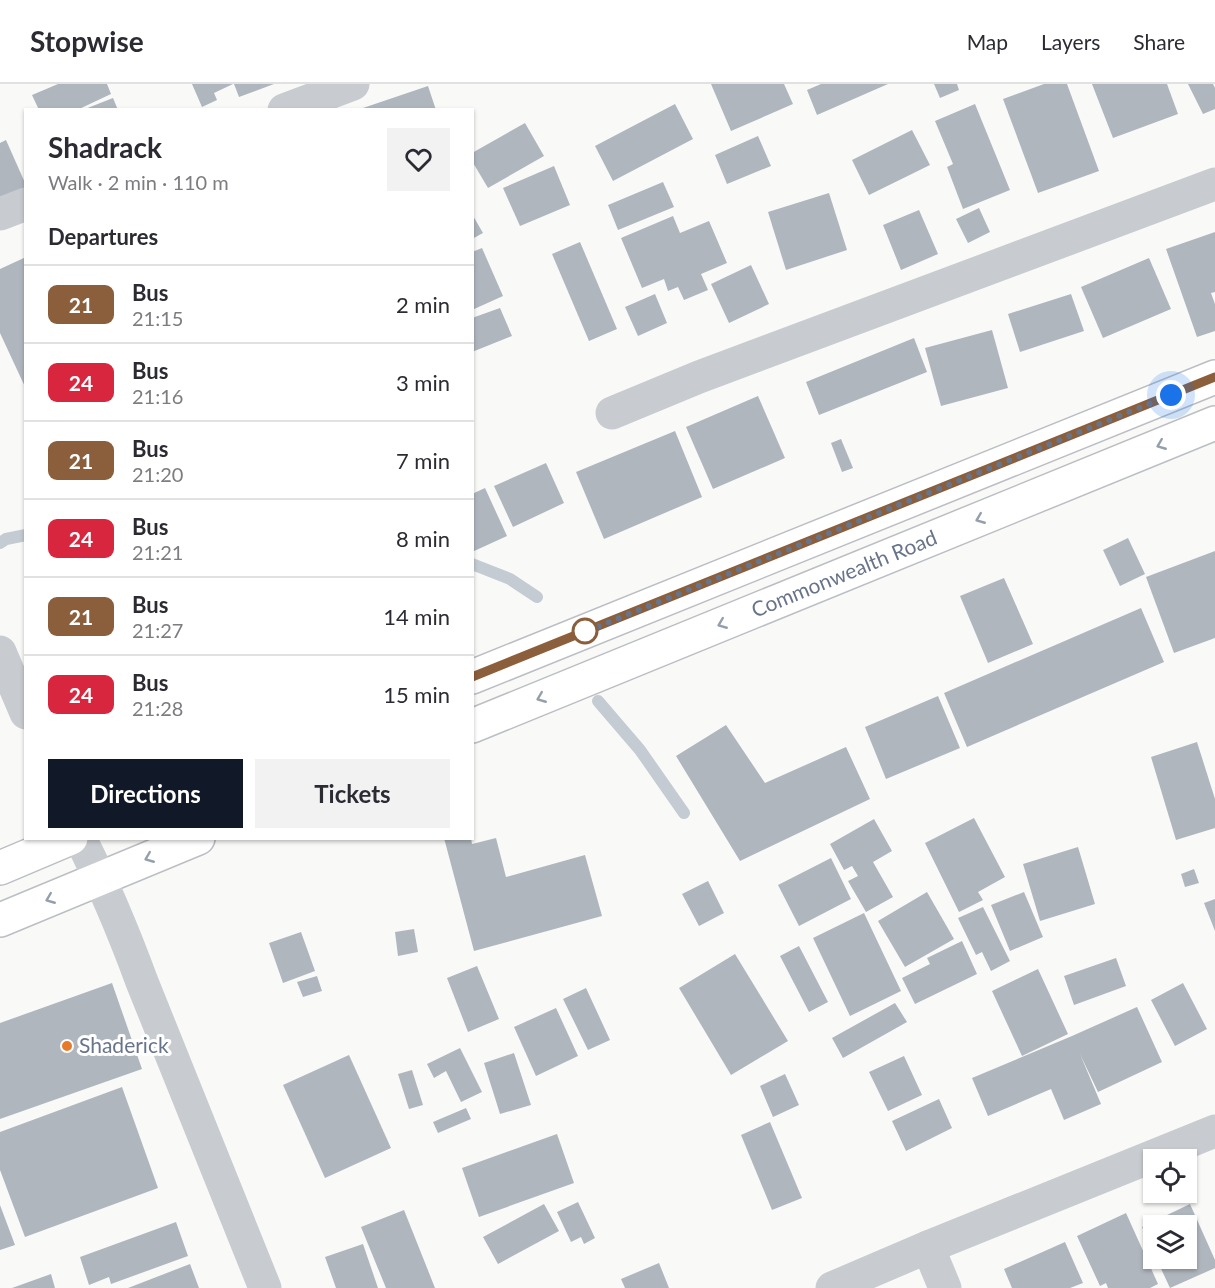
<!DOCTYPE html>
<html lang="en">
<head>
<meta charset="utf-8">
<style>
  :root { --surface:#fff; --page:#f2f2f3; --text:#2b2b33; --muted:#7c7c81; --line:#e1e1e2; --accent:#111827 }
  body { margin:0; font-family:Lato,sans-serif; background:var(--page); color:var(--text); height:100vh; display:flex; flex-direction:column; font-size:22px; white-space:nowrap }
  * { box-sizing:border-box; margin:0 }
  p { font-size:20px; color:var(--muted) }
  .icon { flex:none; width:33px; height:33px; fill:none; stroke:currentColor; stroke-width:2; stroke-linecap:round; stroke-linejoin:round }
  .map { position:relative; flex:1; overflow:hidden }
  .side { position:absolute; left:24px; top:24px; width:450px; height:732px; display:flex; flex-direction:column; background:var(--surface); border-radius:0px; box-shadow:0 2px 4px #0004 }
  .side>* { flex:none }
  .badge { padding:0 12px; border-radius:9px; font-size:21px; line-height:39px }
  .tools { position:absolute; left:1143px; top:1065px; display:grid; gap:12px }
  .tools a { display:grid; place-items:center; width:54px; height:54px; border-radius:0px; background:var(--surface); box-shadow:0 2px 4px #0004; font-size:30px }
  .you { position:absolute; width:30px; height:30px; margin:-15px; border:4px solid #fff; border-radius:50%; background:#1a73e8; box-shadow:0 0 0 9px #1a73e833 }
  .map>.badge { position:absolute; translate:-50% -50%; box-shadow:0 0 0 3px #fff }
  h2 { padding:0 24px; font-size:22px; line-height:54px }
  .round { display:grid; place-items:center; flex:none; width:63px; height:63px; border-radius:0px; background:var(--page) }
  .head { display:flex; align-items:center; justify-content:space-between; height:102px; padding:0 24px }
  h1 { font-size:28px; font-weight:700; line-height:45px }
  .primary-button { display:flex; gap:12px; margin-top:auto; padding:12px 24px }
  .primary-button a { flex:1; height:69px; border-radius:0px; background:var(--accent); color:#fff; font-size:24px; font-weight:700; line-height:69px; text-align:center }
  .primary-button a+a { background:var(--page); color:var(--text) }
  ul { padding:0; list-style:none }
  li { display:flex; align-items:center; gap:18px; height:78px; padding:0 24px; border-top:2px solid var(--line) }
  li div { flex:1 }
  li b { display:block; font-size:22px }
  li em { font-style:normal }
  li .badge { min-width:66px; font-weight:700; text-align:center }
  header { display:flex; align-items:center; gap:36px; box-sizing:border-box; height:84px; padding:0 30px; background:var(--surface); border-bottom:2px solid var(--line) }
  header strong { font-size:28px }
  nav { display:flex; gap:33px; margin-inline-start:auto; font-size:21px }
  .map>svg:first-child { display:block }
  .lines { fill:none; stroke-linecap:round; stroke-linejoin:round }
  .stream { stroke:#c5cbd2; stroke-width:12 }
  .building { fill:#b0b6be }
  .major-casing { stroke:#bbbec3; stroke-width:36 }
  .minor { stroke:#c8cbcf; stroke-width:33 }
  .major { stroke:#fff; stroke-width:33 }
  .oneway { stroke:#959eac }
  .line-casing { stroke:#fff; stroke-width:14 }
  .line { stroke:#8b5e3c; stroke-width:9 }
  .walk { stroke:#687489; stroke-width:6; stroke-dasharray:0 10.8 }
  .stop-dot { fill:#fff; stroke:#8b5e3c; stroke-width:3 }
  .poi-dot { fill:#e77b2a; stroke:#fff; stroke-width:2 }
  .labels { text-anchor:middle; stroke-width:6; stroke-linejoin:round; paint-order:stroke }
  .street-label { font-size:21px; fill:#687489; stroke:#fff }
  .poi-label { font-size:21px; fill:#687489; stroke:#fff; text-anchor:start }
</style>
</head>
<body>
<header>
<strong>Stopwise</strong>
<nav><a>Map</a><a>Layers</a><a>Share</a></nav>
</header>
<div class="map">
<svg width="1215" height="1204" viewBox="0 0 1215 1204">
  <rect width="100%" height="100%" fill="#f9faf8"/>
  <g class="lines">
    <g class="stream">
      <path d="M0,459L6,455L26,451"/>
      <path d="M472,480L510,495L537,513"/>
      <path d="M598,617L640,666L684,729"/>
    </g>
  </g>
  <g class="building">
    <path d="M58,0H107L111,10L77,26H39L32,11Z"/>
    <path d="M192,0H233L214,9L217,16L202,23Z"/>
    <path d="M234,0H274L239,13Z"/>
    <path d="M711,0H784L793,20L731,47Z"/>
    <path d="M821,0H888L817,31L807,6Z"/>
    <path d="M934,0H957L959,6L940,14Z"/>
    <path d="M1044,0H1067L1099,87L1038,109L1003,15Z"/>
    <path d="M1092,0H1167L1178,30L1113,54Z"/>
    <path d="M1188,0H1213L1215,4V25L1203,30Z"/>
    <path d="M428,2L436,26H360V25Z"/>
    <path d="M113,14L118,26H85V25Z"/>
    <path d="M675,20L693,55L613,97L595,62Z"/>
    <path d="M975,20L1010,106L963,125L947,83L953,80L935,37Z"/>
    <path d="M525,39L544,72L488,104L472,77V69Z"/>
    <path d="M912,46L930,81L869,111L852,76Z"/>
    <path d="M758,52L771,82L727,100L715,71Z"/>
    <path d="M6,56L26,101V106L0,116V59Z"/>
    <path d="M554,82L570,121L520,142L503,104Z"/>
    <path d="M663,98L674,123L618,146L608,121Z"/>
    <path d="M829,109L847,166L786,186L768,128Z"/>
    <path d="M979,124L990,148L968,159L956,135Z"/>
    <path d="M919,126L938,170L901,186L883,141Z"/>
    <path d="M472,130L483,149L472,155Z"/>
    <path d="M673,132L680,149L709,137L727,179L701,190L708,206L684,216L678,203L668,207L664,195L642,204L621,154Z"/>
    <path d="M1215,148V208L1211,209L1215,220V247L1197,253L1166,165Z"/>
    <path d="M580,158L617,245L589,257L552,170Z"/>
    <path d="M482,164L503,212L472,226V168Z"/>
    <path d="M26,173V305L0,249V185Z"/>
    <path d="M1149,174L1171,225L1103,254L1081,203Z"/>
    <path d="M751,181L769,220L729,239L711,200Z"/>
    <path d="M655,210L667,239L638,252L625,223Z"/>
    <path d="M1071,210L1084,247L1020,268L1008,230Z"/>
    <path d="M500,224L512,252L472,268V234Z"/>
    <path d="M992,246L1008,304L941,322L925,264Z"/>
    <path d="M914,254L927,288L819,331L806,298Z"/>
    <path d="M758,312L785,374L713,405L686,343Z"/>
    <path d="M675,347L702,413L604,455L576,388Z"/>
    <path d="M841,355L853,384L842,388L831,359Z"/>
    <path d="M546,379L564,419L513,443L494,402Z"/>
    <path d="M485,404L507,452L472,468V410Z"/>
    <path d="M1128,454L1145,490L1120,502L1103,466Z"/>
    <path d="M1215,467V554L1174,569L1146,493Z"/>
    <path d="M1004,494L1033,560L988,579L960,512Z"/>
    <path d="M1141,524L1164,578L967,663L944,609Z"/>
    <path d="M938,612L960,664L886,695L865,643Z"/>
    <path d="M726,641L765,699L846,663L870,715L740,777L676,672Z"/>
    <path d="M1197,658L1215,715V744L1176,756L1151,673Z"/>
    <path d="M974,734L1005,793L978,808L983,816L959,828L925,759Z"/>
    <path d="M874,735L892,767L873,778L893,813L866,828L848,797L858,792L852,782L844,786L830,760Z"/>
    <path d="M444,754H471L472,760L496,754L506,793L585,771L602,832L474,867Z"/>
    <path d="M1078,763L1095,820L1040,837L1023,780Z"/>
    <path d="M831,774L851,815L799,842L778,801Z"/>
    <path d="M1194,785L1199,799L1185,803L1181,790Z"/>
    <path d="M708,797L724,829L699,842L682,810Z"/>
    <path d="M927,808L954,855L905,883L878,837Z"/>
    <path d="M1024,808L1043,853L1010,867L991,821Z"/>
    <path d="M1215,815V847L1204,819Z"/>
    <path d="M983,823L1010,877L991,887L982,868L976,871L958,834Z"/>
    <path d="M864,829L901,907L850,932L813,854Z"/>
    <path d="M414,845L418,868L398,872L395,848Z"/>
    <path d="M301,848L315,887L283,899L269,859Z"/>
    <path d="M962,857L977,890L915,920L902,894L930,880L927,874Z"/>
    <path d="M799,862L828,918L809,928L780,872Z"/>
    <path d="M735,870L788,957L731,991L679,904Z"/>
    <path d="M1116,874L1126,902L1074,921L1064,892Z"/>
    <path d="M477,882L499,935L468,948L447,894Z"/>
    <path d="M1038,885L1068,950L1022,972L992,907Z"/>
    <path d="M317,892L322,907L303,913L297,898Z"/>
    <path d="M112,899L142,985L0,1035V939Z"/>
    <path d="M1183,899L1207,945L1175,962L1151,916Z"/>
    <path d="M586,904L610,956L588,966L563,915Z"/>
    <path d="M895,919L907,938L843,974L832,954Z"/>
    <path d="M1137,923L1162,978L1098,1008L1080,970L1101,1020L1064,1036L1051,1005L988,1032L972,994L1072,952Z"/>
    <path d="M556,924L578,972L536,992L514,943Z"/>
    <path d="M460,964L482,1008L461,1018L446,987L434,994L427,980Z"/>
    <path d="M514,969L531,1021L500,1030L484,979Z"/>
    <path d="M349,971L391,1064L325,1094L283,1001Z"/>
    <path d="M904,972L922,1011L888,1027L869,988Z"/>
    <path d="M412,986L423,1021L409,1025L398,990Z"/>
    <path d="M785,990L799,1021L773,1033L760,1002Z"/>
    <path d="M122,1003L158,1104L25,1153L0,1086V1048Z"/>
    <path d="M939,1015L952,1044L906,1067L892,1037Z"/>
    <path d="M466,1024L471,1035L438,1049L433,1038Z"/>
    <path d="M770,1038L802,1114L772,1126L741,1051Z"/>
    <path d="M557,1050L574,1099L479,1133L462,1084Z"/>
    <path d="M578,1118L595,1154L584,1160L581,1153L571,1158L557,1128Z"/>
    <path d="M544,1120L559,1147L498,1180L483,1153Z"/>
    <path d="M1190,1120L1215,1176V1184L1170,1204L1156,1174H1186V1142H1154V1168L1142,1143Z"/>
    <path d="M0,1121L15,1161L0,1166Z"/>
    <path d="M404,1126L435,1204H386L361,1143Z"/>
    <path d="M1126,1129L1158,1200L1150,1204H1108L1106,1199L1100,1202L1077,1152Z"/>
    <path d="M176,1138L188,1172L111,1200L109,1193L89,1201L80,1173Z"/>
    <path d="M1065,1158L1083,1199L1070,1204H1012L1004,1185Z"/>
    <path d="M363,1160L378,1204H336L325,1173Z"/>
    <path d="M659,1179L669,1204H625L621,1195Z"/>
    <path d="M190,1180L199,1204H128Z"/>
    <path d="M51,1190L55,1204H12Z"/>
  </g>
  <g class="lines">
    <g class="major-casing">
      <g id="major">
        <path d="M472,593L1215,293"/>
        <path id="s1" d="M472,642L1215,339"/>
        <path d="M0,784L71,754"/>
        <path d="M0,836L198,754"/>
      </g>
    </g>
    <g class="minor">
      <path d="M284,26L353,0"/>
      <path d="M0,130L26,120"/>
      <path d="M612,329L699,293L1215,100"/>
      <path d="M0,568L26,629"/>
      <path d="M80,754C104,801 124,849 142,898L265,1204"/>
      <path d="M928,1163L945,1204"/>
      <path d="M832,1204L928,1163L1215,1047"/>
    </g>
    <use href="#major" class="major"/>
  </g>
  <defs><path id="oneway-chevron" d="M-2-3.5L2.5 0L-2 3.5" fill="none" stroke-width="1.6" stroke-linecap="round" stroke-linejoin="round" transform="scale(1.5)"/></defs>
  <g class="oneway">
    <use href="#oneway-chevron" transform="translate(1161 361) rotate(158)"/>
    <use href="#oneway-chevron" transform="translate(980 435) rotate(158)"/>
    <use href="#oneway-chevron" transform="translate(722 540) rotate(158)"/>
    <use href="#oneway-chevron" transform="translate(541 614) rotate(158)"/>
    <use href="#oneway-chevron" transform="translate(149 774) rotate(158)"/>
    <use href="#oneway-chevron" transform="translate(50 815) rotate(158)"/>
  </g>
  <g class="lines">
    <g class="line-casing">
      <path id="line" d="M472,593L1215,293"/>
    </g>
    <use href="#line" class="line"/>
    <path class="walk" d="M585,547L582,549L1171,311"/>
  </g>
  <circle class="stop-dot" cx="585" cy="547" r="12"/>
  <circle class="poi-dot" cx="67" cy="962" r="6"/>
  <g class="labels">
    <g class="street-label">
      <text dy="7" stroke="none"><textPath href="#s1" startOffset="402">Commonwealth Road</textPath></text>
    </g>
    <g class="poi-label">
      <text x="79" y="969">Shaderick</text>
    </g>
  </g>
</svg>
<div class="tools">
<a><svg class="icon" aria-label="locate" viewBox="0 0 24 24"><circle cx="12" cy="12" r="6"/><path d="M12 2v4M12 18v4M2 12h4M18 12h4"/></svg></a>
<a><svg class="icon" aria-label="layers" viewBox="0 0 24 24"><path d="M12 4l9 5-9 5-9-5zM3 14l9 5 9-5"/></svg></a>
</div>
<div class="you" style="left:1171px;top:311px"></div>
<section class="side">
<div class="head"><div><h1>Shadrack</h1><p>Walk · 2 min · 110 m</p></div><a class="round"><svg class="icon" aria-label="heart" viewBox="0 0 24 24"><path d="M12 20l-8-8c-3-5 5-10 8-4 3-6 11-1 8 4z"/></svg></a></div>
<h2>Departures</h2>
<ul>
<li><span class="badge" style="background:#8b5e3c;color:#fff">21</span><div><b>Bus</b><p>21:15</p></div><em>2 min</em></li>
<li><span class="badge" style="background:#d7263d;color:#fff">24</span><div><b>Bus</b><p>21:16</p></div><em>3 min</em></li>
<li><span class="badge" style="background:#8b5e3c;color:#fff">21</span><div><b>Bus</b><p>21:20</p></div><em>7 min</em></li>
<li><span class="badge" style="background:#d7263d;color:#fff">24</span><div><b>Bus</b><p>21:21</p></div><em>8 min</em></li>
<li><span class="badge" style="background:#8b5e3c;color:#fff">21</span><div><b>Bus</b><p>21:27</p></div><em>14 min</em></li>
<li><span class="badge" style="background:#d7263d;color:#fff">24</span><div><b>Bus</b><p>21:28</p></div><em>15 min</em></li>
</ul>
<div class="primary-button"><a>Directions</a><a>Tickets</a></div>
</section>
</div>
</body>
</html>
